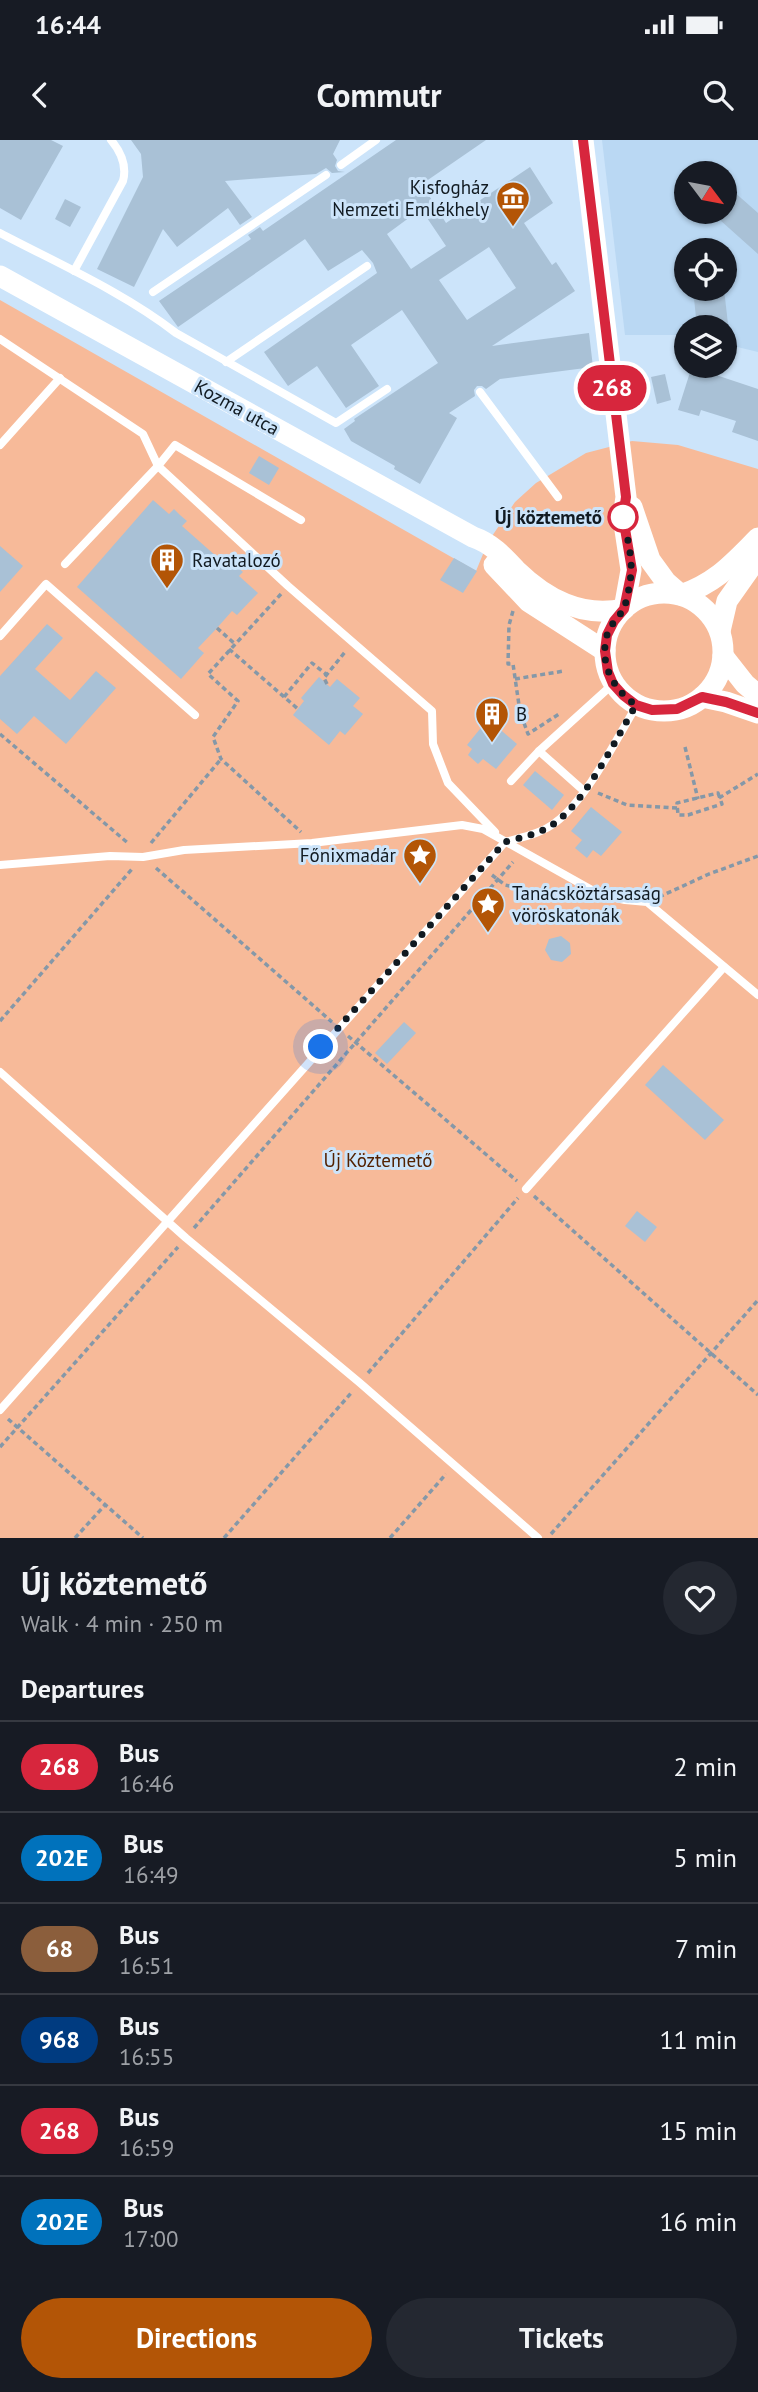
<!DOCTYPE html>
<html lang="en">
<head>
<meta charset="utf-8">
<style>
  :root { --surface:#171b24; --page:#242831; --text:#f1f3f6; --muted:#9ea1a6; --line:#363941; --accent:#b35506 }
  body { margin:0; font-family:"PT Sans",sans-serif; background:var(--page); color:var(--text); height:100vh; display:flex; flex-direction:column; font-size:26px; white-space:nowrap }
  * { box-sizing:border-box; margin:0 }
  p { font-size:23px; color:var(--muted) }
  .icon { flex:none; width:38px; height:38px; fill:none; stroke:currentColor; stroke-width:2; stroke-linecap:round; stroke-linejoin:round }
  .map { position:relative; height:1398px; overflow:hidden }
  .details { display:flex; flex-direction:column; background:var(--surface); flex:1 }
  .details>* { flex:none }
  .badge { padding:0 14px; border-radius:23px; font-size:24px; line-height:46px }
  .needle { width:46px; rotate:122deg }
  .fabs { position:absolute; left:674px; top:21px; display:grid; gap:14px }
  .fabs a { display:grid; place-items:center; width:63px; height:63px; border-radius:50%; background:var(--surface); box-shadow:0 2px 5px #0004; font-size:35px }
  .you { position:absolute; width:35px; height:35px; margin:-18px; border:5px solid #fff; border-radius:50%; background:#1a73e8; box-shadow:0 0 0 10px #1a73e833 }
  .map>.badge { position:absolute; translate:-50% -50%; box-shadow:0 0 0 4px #fff }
  h2 { padding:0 21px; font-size:26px; line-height:63px }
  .round { display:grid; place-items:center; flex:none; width:74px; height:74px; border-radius:37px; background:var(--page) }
  .head { display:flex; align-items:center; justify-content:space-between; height:119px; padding:0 21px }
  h1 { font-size:33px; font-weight:700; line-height:52px }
  .cta { display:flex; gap:14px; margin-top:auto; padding:14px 21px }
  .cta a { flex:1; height:80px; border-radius:42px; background:var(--accent); color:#fff; font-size:28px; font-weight:700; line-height:80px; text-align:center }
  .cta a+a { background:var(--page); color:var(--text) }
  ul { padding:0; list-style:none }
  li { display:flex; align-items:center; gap:21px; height:91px; padding:0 21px; border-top:2px solid var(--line) }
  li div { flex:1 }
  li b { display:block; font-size:26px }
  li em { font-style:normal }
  li .badge { min-width:77px; font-weight:700; text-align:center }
  .status { display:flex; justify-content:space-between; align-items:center; height:49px; padding:0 35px; background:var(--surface); direction:ltr }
  .status svg { height:19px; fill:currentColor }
  header { display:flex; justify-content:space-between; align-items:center; height:91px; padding:0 21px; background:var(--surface); font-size:32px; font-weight:700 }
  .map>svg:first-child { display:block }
  .built { fill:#bad8f3; fill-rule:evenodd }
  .green { fill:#f7ba99 }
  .building { fill:#a9c1d6; fill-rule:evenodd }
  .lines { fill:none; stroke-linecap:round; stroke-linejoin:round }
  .path { stroke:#8598a8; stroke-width:3.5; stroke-dasharray:5 3.5; stroke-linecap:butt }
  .lane { stroke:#fff; stroke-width:8 }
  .secondary { stroke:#fff; stroke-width:21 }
  .line-casing { stroke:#fff; stroke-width:16 }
  .line { stroke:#d7263d; stroke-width:10 }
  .walk { stroke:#111a21; stroke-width:7; stroke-dasharray:0 12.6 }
  .stop-dot { fill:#fff; stroke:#d7263d; stroke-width:3.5 }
  .labels { text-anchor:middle; stroke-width:6; stroke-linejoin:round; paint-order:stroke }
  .poi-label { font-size:19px; fill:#111a21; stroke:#cce4fa; text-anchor:start }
  .street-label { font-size:19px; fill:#111a21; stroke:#cce4fa }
  .stop-label { font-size:19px; font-weight:bold; fill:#111a21; stroke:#cce4fa; text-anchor:end }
  .park-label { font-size:19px; fill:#532100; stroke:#cce4fa }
</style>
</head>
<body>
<div class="status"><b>16:44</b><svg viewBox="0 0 49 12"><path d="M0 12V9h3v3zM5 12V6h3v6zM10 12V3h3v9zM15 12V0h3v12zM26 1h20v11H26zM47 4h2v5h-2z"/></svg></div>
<header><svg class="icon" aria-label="back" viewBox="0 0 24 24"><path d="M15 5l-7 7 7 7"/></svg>Commutr<svg class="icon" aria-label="search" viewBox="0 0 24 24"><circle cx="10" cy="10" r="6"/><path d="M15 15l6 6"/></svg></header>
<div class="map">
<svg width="758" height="1398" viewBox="0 0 758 1398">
  <rect width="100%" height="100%" fill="#cce4fa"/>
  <path class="built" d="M602,0H758V212L725,204L724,187H686V195H625ZM686,33H724V72H686ZM686,110H724V149H686Z"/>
  <path class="green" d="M0,160L476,431L488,402L515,362L536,343L586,313L632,301L678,305L758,329V1398H0Z"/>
  <g class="building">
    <path d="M0,0H51L63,6L21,80L0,68Z"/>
    <path d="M131,0H340L333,14L337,20L335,26L338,31L345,32L332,33L326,28L316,34L225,41L252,77L240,85L228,68L177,107L163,89L134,147L97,129L143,37L141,14Z"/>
    <path d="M396,0H486L422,44L446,83L530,27L553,63L524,83L552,125L556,122L575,151L492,206L589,193L593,227L500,239L486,249L482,246H477L474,250L475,256L449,273L457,278L420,344L394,329L395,326L351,301L344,289L355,281L354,279L438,223L402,170L351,205L379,246L346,268L317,226L288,246L264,212L377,133L373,123L362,110L328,131L305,99L178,187L159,161L251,99L248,95L260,87L263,91ZM421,69L446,106L411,129L387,94ZM489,107L516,148L467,180L439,140Z"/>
    <path d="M724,43L758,73V114L711,72H724Z"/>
    <path d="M65,59L81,67L70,87L55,79Z"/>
    <path d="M693,149H724L728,184L697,187Z"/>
    <path d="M692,226H709L707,232L758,249V301L732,292L736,281L701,270L699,276L678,270Z"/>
    <path d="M665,234L671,260L657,264L651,237Z"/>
    <path d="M259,316L279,328L269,345L249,333Z"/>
    <path d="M153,360L169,374L174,369L180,375L187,381L182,386L225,424L229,419L243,432L239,436L258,453L237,475L232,471L217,488L198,508L204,513L181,539L77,447Z"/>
    <path d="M0,406L23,426L0,452Z"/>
    <path d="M454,418L477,431L463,453L440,440Z"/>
    <path d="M47,484L63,498L35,529L70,560L96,531L116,548L66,604L34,576L17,594L0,579V536Z"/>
    <path d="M319,537L330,547L337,539L360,558L353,566L363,574L345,595L340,591L329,605L293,575L304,561L301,558Z"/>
    <path d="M488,579L517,604L496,629L483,619L478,624L468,615L472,609L467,605Z"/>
    <path d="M535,631L564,655L552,670L523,645Z"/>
    <path d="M591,667L622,692L601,716L593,710L587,718L575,708L582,700L571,691Z"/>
    <path d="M561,796L570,803L571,814L562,822L551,820L545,810L549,799Z"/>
    <path d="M404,882L416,893L387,924L375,913Z"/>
    <path d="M663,925L724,980L705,1000L645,945Z"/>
    <path d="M637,1071L657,1087L645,1102L625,1086Z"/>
  </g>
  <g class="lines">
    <g class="path">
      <path d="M281,454L208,534L238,561L213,597L221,619L301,692"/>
      <path d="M513,471L509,485L508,524H513L520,572L528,594L559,574"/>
      <path d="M217,488L235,504"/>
      <path d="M229,509L298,569"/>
      <path d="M515,539L564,531"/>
      <path d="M327,544L324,538L345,512"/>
      <path d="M284,557L312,523L327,535"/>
      <path d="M0,594L129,704"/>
      <path d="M685,607L698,659"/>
      <path d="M598,653L627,665L677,668"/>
      <path d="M718,653L722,664L688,675H678L677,663Z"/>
      <path d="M719,658L758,634"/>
      <path d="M151,703L221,619"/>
      <path d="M156,728L332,882"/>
      <path d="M492,735L505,745L514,747"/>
      <path d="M659,757L709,734L758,716"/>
      <path d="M0,881L132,729"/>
      <path d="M348,896L517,1041"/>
      <path d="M534,1056L758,1255"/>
      <path d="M194,1088L513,722"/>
      <path d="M368,1233L518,1058"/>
      <path d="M8,1279L143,1398"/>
      <path d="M0,1307L178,1107"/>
      <path d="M551,1394L758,1160"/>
      <path d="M75,1398L105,1365"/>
      <path d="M224,1398L352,1252"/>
      <path d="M390,1398L446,1334"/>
    </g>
    <g class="lane">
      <path d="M341,25L376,0"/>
      <path d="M0,93C59,124 123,152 176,193L336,283L387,249"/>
      <path d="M74,131L123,41C127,26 121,12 111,0"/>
      <path d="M153,152L326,35"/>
      <path d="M0,199L143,294L158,326L175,305L301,380"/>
      <path d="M226,222L367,126"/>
      <path d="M480,252L558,357"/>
      <path d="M0,305L60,238"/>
      <path d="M65,424L158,326L288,446L432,571L433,604L448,643L495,692"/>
      <path d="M0,496L46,444L195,575"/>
      <path d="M539,611L584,651"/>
      <path d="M511,641L539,611L613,544"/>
      <path d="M0,725L110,716L143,717L184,710L312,703L462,685L483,689L599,754L625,760L647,762L758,855"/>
      <path d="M0,932L186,1098L360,1243L538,1398"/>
      <path d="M526,1049L724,827"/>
      <path d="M0,1270L505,702C523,697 541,694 556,682C587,659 617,598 637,565"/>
    </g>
    <g class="secondary">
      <path d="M583,0L626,357L623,377L631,430L624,469"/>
      <path d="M0,136L473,397C491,403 503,416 516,430C546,459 581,478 624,469"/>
      <path d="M632,367L650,420L666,442L681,455"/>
      <path d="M494,425L529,462L605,511"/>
      <circle cx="664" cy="512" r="59"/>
      <path d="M681,455C717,442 732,424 758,398"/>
      <path d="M720,491L727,461L758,417"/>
      <path d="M723,516L745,544L758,555"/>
      <path d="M702,557L726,562L758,573"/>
    </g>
  </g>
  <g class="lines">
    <g class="line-casing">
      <path id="line" d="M583,0L626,357L623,377L632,430L624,469L614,481L607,495L605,511L608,532L613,544L623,555L636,565L652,570L677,569L702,557L726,562L758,573"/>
    </g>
    <use href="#line" class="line"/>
    <path class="walk" d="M321,907L505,702C523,697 541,694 556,682C587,659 616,599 636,565C613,549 599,524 607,495C610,484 619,478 624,468C627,460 629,449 630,441C634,421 627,397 623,377"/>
  </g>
  <defs>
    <g id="museum-pin" transform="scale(1.75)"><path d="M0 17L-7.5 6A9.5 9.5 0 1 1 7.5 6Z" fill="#b35506" stroke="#cce4fa"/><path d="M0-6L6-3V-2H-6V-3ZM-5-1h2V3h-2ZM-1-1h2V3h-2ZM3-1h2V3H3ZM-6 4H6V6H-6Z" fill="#fff"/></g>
    <g id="building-pin" transform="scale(1.75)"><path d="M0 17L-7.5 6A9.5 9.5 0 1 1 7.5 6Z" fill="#b35506" stroke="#cce4fa"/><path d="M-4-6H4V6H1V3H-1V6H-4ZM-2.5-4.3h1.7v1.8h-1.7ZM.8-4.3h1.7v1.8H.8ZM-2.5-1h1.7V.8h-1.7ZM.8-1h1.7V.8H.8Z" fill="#fff"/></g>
    <g id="sight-pin" transform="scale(1.75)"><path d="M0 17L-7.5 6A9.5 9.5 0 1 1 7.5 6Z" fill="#b35506" stroke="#cce4fa"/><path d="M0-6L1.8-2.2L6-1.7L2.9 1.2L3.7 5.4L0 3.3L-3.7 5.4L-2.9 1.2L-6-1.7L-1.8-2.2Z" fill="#fff"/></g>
  </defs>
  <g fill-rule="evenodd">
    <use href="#museum-pin" x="513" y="58"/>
    <use href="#building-pin" x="167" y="420"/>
    <use href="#building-pin" x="492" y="574"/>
    <use href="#sight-pin" x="420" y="715"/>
    <use href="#sight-pin" x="488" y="764"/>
  </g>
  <circle class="stop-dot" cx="623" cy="377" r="14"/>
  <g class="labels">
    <g class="poi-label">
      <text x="489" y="54" text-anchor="end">Kisfogház<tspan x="489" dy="22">Nemzeti Emlékhely</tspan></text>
      <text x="192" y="427">Ravatalozó</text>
      <text x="516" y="581">B</text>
      <text x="396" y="722" text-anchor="end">Főnixmadár</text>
      <text x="512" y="760">Tanácsköztársaság<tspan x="512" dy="22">vöröskatonák</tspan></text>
    </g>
    <g class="street-label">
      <text transform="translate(237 267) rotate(29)" y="7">Kozma utca</text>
    </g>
    <g class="stop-label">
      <text x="602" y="384">Új köztemető</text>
    </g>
    <g class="park-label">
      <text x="378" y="1027">Új Köztemető</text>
    </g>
  </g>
</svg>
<div class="fabs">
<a><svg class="needle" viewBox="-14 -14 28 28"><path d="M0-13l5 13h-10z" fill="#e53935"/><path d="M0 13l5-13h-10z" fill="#9ea1a6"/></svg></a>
<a><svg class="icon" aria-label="locate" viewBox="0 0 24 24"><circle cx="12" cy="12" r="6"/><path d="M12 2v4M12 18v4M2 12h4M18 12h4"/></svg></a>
<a><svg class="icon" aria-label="layers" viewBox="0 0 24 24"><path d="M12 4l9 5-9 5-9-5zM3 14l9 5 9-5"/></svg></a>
</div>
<div class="you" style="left:321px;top:907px"></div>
<b class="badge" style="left:612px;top:248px;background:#d7263d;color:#fff">268</b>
</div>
<section class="details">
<div class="head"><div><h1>Új köztemető</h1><p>Walk · 4 min · 250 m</p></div><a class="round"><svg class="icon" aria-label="heart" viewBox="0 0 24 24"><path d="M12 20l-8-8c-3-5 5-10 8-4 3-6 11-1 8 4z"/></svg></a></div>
<h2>Departures</h2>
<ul>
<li><span class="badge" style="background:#d7263d;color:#fff">268</span><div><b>Bus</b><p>16:46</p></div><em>2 min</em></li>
<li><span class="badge" style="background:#0072bc;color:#fff">202E</span><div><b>Bus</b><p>16:49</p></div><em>5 min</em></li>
<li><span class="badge" style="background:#8b5e3c;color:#fff">68</span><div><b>Bus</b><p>16:51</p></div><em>7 min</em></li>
<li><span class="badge" style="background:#003b80;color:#fff">968</span><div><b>Bus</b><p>16:55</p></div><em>11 min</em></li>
<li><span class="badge" style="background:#d7263d;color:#fff">268</span><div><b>Bus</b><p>16:59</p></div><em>15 min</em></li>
<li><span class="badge" style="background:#0072bc;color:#fff">202E</span><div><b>Bus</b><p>17:00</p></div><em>16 min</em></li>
</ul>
<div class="cta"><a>Directions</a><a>Tickets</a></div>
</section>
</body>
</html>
